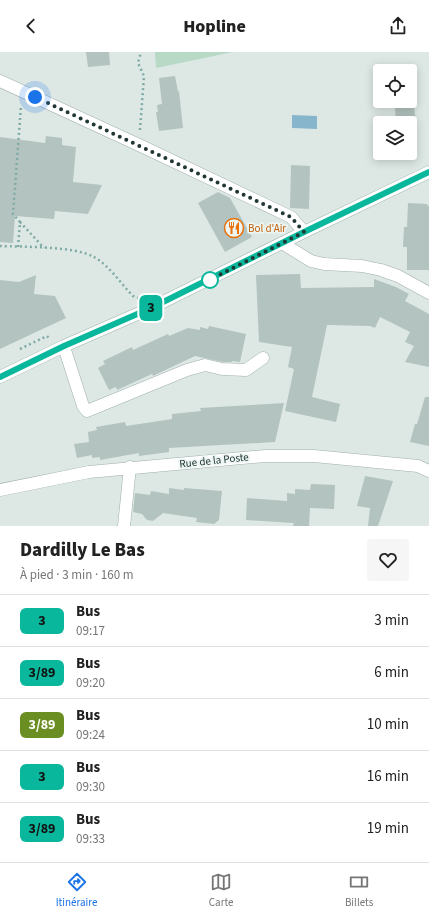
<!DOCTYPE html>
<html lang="fr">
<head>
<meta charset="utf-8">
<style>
  :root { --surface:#fff; --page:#f6f6f6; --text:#222; --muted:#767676; --line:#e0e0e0; --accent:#1a73e8 }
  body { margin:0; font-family:"Source Sans 3",sans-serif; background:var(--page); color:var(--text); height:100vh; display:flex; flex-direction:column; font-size:15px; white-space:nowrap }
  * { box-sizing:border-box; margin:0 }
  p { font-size:13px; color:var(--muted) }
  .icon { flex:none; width:22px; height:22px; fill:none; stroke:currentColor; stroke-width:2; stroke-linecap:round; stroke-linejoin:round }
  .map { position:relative; height:474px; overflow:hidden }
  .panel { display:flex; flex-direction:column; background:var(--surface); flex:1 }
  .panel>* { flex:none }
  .badge { padding:0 8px; border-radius:6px; font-size:14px; line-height:26px }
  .tools { position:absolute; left:373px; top:12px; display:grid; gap:8px }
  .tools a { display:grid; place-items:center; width:44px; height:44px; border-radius:4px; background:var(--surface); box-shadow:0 2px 10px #0003; font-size:20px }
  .you { position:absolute; width:20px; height:20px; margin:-10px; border:3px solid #fff; border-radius:50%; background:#1a73e8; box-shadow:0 0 0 6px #1a73e833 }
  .map>.badge { position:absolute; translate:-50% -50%; box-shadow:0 0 0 2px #fff }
  .round { display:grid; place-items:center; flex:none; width:42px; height:42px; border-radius:4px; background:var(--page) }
  .overview { display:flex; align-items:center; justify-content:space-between; height:68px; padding:0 20px }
  h1 { font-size:19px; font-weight:800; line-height:30px }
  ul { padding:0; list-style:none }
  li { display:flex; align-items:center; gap:12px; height:52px; padding:0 20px; border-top:1px solid var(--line) }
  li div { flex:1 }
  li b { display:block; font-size:15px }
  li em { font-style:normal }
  li .badge { min-width:44px; font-weight:700; text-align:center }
  header { display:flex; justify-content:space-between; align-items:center; height:52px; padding:0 20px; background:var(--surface); font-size:18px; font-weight:800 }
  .tabs { display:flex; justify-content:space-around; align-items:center; height:56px; border-top:1px solid var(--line); background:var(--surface); font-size:11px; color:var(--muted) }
  .tabs a { display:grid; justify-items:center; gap:2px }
  .tabs .current { color:var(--accent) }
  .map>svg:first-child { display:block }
  .green { fill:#b7d9c6 }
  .water { fill:#87b5cb }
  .building { fill:#b3c3bf }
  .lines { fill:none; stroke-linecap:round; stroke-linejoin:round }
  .street-casing { stroke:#a1afad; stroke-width:13 }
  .secondary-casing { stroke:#9db3af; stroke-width:13 }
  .path { stroke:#7faaa5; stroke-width:2.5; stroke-dasharray:2 3; stroke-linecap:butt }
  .street { stroke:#fff; stroke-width:12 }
  .secondary { stroke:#fff; stroke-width:12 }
  .line-casing { stroke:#fff; stroke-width:9 }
  .line { stroke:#08b79c; stroke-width:6 }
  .walk { stroke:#203735; stroke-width:4; stroke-dasharray:0 7.2 }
  .stop-dot { fill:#fff; stroke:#08b79c; stroke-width:2 }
  .labels { text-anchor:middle; stroke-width:3.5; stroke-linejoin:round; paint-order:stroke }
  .food-label { font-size:11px; fill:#c56008; stroke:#edf5f3; text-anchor:start }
  .street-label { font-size:11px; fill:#203735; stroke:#edf5f3 }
</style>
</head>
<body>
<header><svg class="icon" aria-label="back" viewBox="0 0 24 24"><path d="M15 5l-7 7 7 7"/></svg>Hopline<svg class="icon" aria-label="share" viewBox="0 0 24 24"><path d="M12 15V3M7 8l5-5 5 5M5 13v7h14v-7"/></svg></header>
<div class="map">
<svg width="429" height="474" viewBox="0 0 429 474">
  <rect width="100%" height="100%" fill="#dde8e5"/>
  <path class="green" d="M155,0H233L156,16Z"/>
  <path class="water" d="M292,63L317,64V77L292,76Z"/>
  <g class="building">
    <path d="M86,0H109L110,13L88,15Z"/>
    <path d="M175,24L178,40L179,39L183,76L159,79L156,60H158L157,53L162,52L159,26Z"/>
    <path d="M414,53L416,71H396L395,55Z"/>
    <path d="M46,84L62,86V93L76,95L73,130L102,133L88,162L55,159L54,167L15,164L13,191L0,190V85L45,91Z"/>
    <path d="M291,113L310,114L309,157L290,156Z"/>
    <path d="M218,140L230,146L252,185L225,200L198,151Z"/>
    <path d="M408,151L427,152L428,154H429V218H407V195H403L404,175H407Z"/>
    <path d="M300,222L301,236L374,235V227L396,235L409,242L405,249L429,262V315L405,310L414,294L405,290L410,280L380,265L375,276L370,274L327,273L312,345L340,352L336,370L285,359L294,317L288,315L292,295L259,290L256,223Z"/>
    <path d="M36,223L34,242L55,244L66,266L0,297V228L19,230Z"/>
    <path d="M209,274L246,282L240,310L232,309V310H223L195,304L157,322L153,324L152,322L117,338L116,335L109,338L98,316L105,312L103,309L132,295L133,298L168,282L169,284L188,276L200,278V275L208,277Z"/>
    <path d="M425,345H429V394L410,390L415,372H417Z"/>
    <path d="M284,351L275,390L169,396V400L139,404V401L100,408V405L92,406V403L77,406L74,392L89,390L88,380L97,378L96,375L125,370L126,374L172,367V362L201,359L200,356Z"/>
    <path d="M365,424L393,429L378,474H368L370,456L357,454Z"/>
    <path d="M311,432L335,433L334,457L310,456L309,474H293L294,471L246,468L247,446L287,449V441L295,442V437L310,438Z"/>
    <path d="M169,436L184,438V436L222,439L219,468L214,472L196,470L197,466L163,461L153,469L147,468L142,462L133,460L135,441L150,443L151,439L169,442Z"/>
  </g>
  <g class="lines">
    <g class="street-casing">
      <g id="street">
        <path d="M0,29L139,93L291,165L304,180"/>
        <path d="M282,191L311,209L324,212L362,214L381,218L398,224L429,241"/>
        <path d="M66,301L83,354L87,359L187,318L205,313L222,317L246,318L263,306"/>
        <path d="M0,438L89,420L265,404H314L418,414L429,419"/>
        <path d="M124,474L130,415"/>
      </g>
    </g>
    <g class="secondary-casing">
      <path id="secondary" d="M0,325L64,294L151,256L304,180L429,120"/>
    </g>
    <g class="path">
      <path d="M140,78L144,24L138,11L141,0"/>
      <path d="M20,170L44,196"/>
      <path d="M0,194C23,195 75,194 94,205C110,214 120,231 133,244L138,246"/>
      <path d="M18,195L20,170L13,162L21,54"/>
      <path d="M20,297L47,284L49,286"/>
    </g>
    <use href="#street" class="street"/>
    <use href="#secondary" class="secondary"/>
  </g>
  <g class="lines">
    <g class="line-casing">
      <path id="line" d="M0,325L64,294L151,256L304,180L429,120"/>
    </g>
    <use href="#line" class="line"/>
    <path class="walk" d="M35,45L291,165L304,180L209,228H210"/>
  </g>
  <defs>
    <g id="restaurant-ring" transform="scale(1)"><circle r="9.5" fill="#edf5f3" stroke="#e8710a" stroke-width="1.5"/><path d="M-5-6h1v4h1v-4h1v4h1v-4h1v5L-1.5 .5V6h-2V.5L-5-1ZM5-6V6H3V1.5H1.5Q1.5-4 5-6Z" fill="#e8710a"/></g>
  </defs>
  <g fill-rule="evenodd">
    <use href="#restaurant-ring" x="234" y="176"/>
  </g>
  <circle class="stop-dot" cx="210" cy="228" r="8"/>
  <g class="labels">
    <g class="food-label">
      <text x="248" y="180">Bol d'Air</text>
    </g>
    <g class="street-label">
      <text transform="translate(214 408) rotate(-6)" y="4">Rue de la Poste</text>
    </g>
  </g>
</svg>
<div class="tools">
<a><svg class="icon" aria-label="locate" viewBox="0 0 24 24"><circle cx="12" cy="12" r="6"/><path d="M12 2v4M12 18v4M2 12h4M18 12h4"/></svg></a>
<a><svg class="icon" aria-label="layers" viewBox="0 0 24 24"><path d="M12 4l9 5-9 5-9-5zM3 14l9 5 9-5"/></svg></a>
</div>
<div class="you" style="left:35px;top:45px"></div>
<b class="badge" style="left:151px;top:256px;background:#08b79c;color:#111">3</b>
</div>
<section class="panel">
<div class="overview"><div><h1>Dardilly Le Bas</h1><p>À pied · 3 min · 160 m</p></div><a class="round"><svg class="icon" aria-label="heart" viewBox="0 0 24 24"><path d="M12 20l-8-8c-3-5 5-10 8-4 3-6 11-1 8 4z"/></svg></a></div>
<ul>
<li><span class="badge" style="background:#08b79c;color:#111">3</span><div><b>Bus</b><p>09:17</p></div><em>3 min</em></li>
<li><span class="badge" style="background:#08b79c;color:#111">3/89</span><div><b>Bus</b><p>09:20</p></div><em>6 min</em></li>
<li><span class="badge" style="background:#6b8e23;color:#fff">3/89</span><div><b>Bus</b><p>09:24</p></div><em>10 min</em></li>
<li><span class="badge" style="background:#08b79c;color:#111">3</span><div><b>Bus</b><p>09:30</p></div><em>16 min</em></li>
<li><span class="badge" style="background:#08b79c;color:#111">3/89</span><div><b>Bus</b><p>09:33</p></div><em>19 min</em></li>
</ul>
</section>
<nav class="tabs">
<a class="current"><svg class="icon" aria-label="directions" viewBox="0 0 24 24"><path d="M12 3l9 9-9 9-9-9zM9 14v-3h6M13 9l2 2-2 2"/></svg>Itinéraire</a>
<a><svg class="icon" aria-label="map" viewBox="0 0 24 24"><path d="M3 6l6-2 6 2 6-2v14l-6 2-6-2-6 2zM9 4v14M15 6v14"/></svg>Carte</a>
<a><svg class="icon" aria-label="tickets" viewBox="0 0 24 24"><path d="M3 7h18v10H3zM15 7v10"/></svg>Billets</a>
</nav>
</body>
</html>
